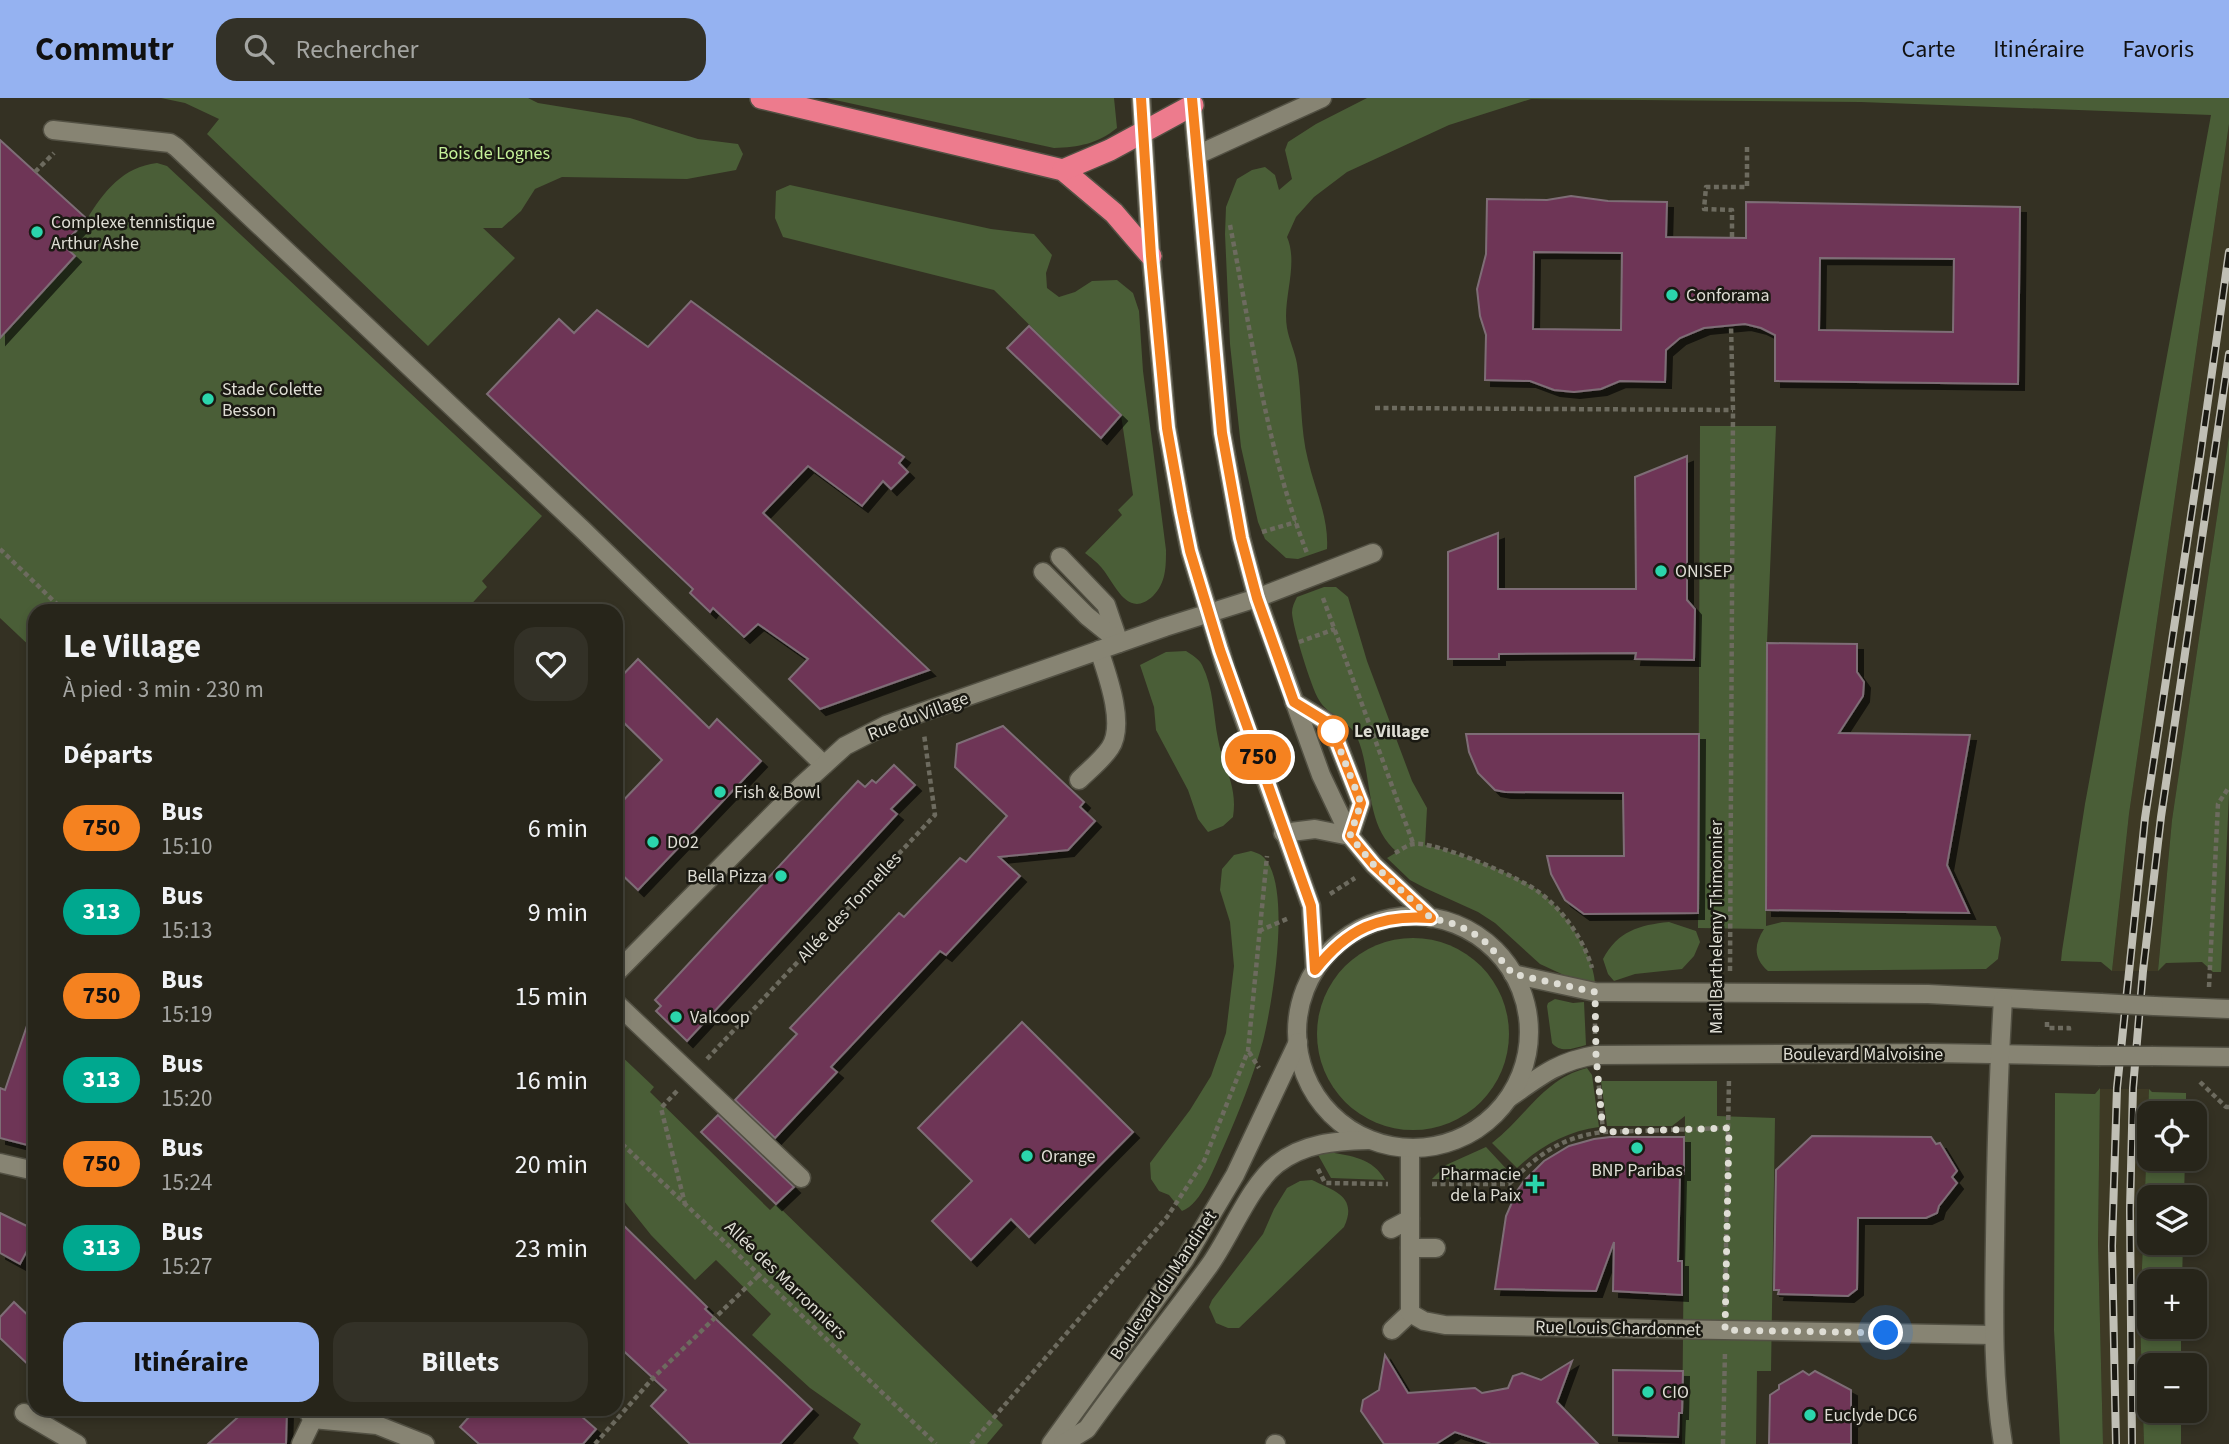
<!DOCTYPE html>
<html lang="fr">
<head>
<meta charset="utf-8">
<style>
  :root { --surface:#27251a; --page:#333127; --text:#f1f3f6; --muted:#a4a5a2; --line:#434239; --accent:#95b2f1 }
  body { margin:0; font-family:"Source Sans 3",sans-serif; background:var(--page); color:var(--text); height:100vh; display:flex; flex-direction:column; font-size:26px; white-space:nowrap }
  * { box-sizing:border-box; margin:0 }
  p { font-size:23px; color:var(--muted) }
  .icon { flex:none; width:38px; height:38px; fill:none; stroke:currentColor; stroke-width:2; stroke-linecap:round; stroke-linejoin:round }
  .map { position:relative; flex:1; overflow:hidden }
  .sheet { position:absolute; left:28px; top:506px; width:595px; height:812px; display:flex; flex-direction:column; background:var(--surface); border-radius:21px; box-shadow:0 4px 10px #0003,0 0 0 2px var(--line) }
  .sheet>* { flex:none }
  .badge { padding:0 14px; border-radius:23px; font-size:24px; line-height:46px }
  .controls { position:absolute; left:2137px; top:1003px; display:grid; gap:14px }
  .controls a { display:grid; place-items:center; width:70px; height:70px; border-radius:14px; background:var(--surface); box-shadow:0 4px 10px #0003,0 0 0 2px var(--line); font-size:35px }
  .you { position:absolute; width:35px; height:35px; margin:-18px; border:5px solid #fff; border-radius:50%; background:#1a73e8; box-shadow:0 0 0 10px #1a73e833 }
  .map>.badge { position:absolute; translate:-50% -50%; box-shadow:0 0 0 4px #fff }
  h2 { padding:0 35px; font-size:26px; line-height:63px }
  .round { display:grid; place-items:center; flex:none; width:74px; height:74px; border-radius:21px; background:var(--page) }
  .headline { display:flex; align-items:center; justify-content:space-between; height:119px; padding:0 35px }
  h1 { font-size:33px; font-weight:700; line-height:52px }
  .primary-button { display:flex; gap:14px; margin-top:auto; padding:14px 35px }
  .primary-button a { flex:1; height:80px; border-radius:21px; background:var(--accent); color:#111; font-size:28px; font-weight:700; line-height:80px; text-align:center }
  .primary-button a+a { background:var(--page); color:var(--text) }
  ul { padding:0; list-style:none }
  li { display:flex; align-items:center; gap:21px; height:84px; padding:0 35px }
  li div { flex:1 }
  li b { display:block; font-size:26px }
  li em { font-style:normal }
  li .badge { min-width:77px; font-weight:700; text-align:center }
  header { display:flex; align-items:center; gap:42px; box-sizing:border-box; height:98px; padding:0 35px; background:var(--accent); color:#111 }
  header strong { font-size:33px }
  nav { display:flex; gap:38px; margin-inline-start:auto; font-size:24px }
  .search { width:490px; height:63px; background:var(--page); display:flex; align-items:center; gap:18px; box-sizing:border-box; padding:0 24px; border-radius:21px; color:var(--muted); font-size:26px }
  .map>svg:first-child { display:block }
  .built { fill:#3e3a25 }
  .green { fill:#4a5e37 }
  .building { fill:#6e3557; stroke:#7e6d76; stroke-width:2; fill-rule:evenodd; filter:url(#shadow) }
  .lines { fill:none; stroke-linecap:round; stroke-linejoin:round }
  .lane-casing { stroke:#525043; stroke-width:21 }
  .street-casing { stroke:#525043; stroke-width:21 }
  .secondary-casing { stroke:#525043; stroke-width:21 }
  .highway-casing { stroke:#525043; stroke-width:24 }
  .path { stroke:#6d6b5f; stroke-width:4.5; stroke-dasharray:5 3.5; stroke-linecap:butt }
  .lane { stroke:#878473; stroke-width:18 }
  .street { stroke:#878473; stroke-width:18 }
  .secondary { stroke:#878473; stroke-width:18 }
  .highway { stroke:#ed7b8d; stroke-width:21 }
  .rail-casing { stroke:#c0bfb5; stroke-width:8 }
  .rail { stroke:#1a1912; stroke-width:5; stroke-dasharray:16; stroke-linecap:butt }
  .street-bridge-casing { stroke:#525043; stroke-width:21; stroke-linecap:butt }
  .street-bridge { stroke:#878473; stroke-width:18 }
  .line-casing { stroke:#fff; stroke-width:16 }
  .line { stroke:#f58220; stroke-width:10 }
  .walk { stroke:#deddd4; stroke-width:7; stroke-dasharray:0 12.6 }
  .poi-dot { fill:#2bd5ac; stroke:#1a1912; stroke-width:2.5 }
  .stop-dot { fill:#fff; stroke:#f58220; stroke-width:3.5 }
  .labels { text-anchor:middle; stroke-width:5; stroke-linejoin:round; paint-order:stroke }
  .park-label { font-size:18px; fill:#c5f199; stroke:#1a1912 }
  .poi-label { font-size:18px; fill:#deddd4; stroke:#1a1912; text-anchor:start }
  .street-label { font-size:18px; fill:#deddd4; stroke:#1a1912 }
  .stop-label { font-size:18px; font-weight:bold; fill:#deddd4; stroke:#1a1912; text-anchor:start }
</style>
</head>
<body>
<header>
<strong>Commutr</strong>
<div class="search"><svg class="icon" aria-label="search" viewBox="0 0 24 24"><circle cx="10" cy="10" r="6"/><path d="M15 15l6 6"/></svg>Rechercher</div>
<nav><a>Carte</a><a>Itinéraire</a><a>Favoris</a></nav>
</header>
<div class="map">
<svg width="2229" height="1346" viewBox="0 0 2229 1346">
  <defs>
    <filter id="shadow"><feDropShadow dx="6" dy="6" stdDeviation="0" flood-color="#0009"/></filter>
  </defs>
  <rect width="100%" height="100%" fill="#343123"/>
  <g class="built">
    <path d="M2229,26V338L2172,722L2158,873H2112L2129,716Z"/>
    <path d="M2100,991H2149L2140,1220L2144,1346H2103L2098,1145Z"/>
  </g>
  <g class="green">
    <path d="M161,0H528L538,5L630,20L698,41L738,46L743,56L736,72L687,81L562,79L535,91L521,113L502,130H483L515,160L428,248L207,36L219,21L185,5Z"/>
    <path d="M826,0H1114L1117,30C1097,46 1079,49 1054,50Z"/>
    <path d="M1367,0H2229V26L2129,716L2112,873L2101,864L2061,863L2062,853L2085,706L2211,17L1861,4L1531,1L1449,27L1347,74L1314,99L1296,119L1287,139C1299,167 1282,201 1287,230C1289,242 1295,254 1297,266C1302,297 1300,331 1308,362C1315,392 1329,420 1327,451L1298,461L1286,460L1265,441L1258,424L1241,349L1230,246L1225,136L1226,109L1237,81L1252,72L1265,69L1275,77L1279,92L1292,81L1285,52L1288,44L1316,26Z"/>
    <path d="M157,65L167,68L542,418L482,483L487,489L465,513H35V553L0,520V90L87,121C104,93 123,69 157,65Z"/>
    <path d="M790,87L991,131L1034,136L1052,157L1046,175L1047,190L1059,199L1075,194L1092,183L1117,182L1133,195L1139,213L1143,273L1166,452C1166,469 1166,485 1153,498C1127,522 1115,485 1101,469C1097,464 1090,459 1085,455L1122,417L1118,412L1133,397L1121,317L994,192L783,139L775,120L776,93Z"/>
    <path d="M1700,328H1776L1767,545L1766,828L1782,824L1996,828L2001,840L1998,861L1986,871L1768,873C1753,860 1754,846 1764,831L1698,830Z"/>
    <path d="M2229,338V696L2221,874H2213L2202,864L2166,865L2158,873L2172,722Z"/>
    <path d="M1324,489H1336L1348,499L1367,563L1412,683L1427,710L1425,747C1456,754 1514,775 1540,794C1564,813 1593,854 1595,885L1566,878L1540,866L1495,825L1478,814L1425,790L1410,782L1387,760L1397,754C1364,727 1373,675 1357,639C1348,621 1328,618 1319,602C1311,589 1293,530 1292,515C1292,509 1294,505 1297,499Z"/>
    <path d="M1186,553C1192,557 1199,561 1202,567C1214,591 1213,616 1218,641C1223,670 1238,687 1233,719L1223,728L1208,734L1198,721L1188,692L1156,632L1154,609L1140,567L1166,554Z"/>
    <path d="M1251,753C1254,754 1258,755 1261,757C1294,781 1272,907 1263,943C1253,979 1239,1014 1224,1048C1215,1067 1202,1106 1182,1113L1169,1097L1159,1093L1151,1081L1150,1065L1190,1012L1211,978L1226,935L1234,868L1230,824L1220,792L1222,771L1234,757Z"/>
    <path d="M1669,824L1696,833L1700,844L1694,858L1682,871L1635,876L1614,883L1608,876L1603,861C1618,833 1639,827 1669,824Z"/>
    <circle cx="1413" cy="936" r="96"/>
    <path d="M1555,901L1573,905L1584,904L1586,947C1574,950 1561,956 1552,945L1547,908L1548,905Z"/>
    <path d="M616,953L654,989L650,994L770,1112L776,1106L1003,1327L987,1346H859L853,1340L861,1326L810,1290L752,1237L771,1216L716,1162L695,1182L651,1137L616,1093Z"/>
    <path d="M1587,970L1592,977L1599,1029C1568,1033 1540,1048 1517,1070L1492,1045C1526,1019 1543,981 1587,970Z"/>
    <path d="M1601,983H1717V1018L1775,1020L1771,1273H1757L1756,1346H1682L1685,1018L1672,1028H1607Z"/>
    <path d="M2100,990L2098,1145L2103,1346H2060L2054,1232L2055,995L2095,996Z"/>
    <path d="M2149,991L2152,994L2186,995V1015H2149V1060L2185,1061L2184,1099H2149V1144L2183,1145L2182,1183H2149V1228L2181,1229V1267H2149V1312L2181,1313V1346H2144L2140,1220Z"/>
    <path d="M1486,1049L1512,1077L1507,1082L1432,1081L1446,1067Z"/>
    <path d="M1329,1054C1351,1058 1373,1060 1385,1082L1331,1080L1317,1055Z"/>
    <path d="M1312,1082C1335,1093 1358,1099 1344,1129L1239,1230H1228L1216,1225L1209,1209L1212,1202L1263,1136L1274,1111L1287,1090L1300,1083Z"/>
  </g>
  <g class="building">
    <path d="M0,42L87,121L63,147L75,158L0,240Z"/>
    <path d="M1571,98L1608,103L1667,104L1666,139L1746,140V104L2020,109L2018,286L1775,283V237L1761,230L1745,226L1704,230L1680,240L1666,252L1665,284L1620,283L1601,291L1574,294L1554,292L1530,283L1485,282L1486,237L1480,218L1477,191L1486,156L1487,101L1547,102ZM1534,154L1622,155L1621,232L1533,231ZM1820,160L1954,161L1953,234L1819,232Z"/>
    <path d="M691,203L904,359L899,365L908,374L891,391L883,383L862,408L808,368L763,415L929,572L820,611L789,581L808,561L758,526L744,539L713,510L710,514L690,495L693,491L487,296L559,221L574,235L597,212L648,249Z"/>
    <path d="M1029,228L1121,317L1101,340L1007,250Z"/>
    <path d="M1687,358V502L1695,511L1694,562L1635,561L1636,555L1499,556V561H1448V454L1498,435V491H1636L1635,379Z"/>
    <path d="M1767,545L1857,546V574L1864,584L1863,598L1839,635L1970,637L1947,767L1969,815L1766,812Z"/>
    <path d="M638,561L709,630L717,621L761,663L638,792L616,771V710L662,662L616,617V584Z"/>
    <path d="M1003,628L1084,704L1080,709L1095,723L1068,752L999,759L1020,778L946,857L940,853L831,969L837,974L775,1040L735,1002L797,936L790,930L899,815L904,819L960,760L966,764L1007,718L955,669L957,646Z"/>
    <path d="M1466,636H1699L1698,815L1584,816L1565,802L1551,776L1547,758H1624L1623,695L1505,694L1495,692L1478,675L1469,654Z"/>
    <path d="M894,667L915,687L891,711L897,716L687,943L656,913L661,908L655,902L858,683L865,689L872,682L876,685Z"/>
    <path d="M31,916L35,917V1049L0,1040V990L5,992Z"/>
    <path d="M1022,924L1133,1034L1029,1139L1011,1121L971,1162L932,1123L972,1083L918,1030Z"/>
    <path d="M718,1017L794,1089L776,1106L701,1034Z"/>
    <path d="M1812,1038L1931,1039L1936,1046L1940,1045L1957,1073L1952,1079L1957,1085L1939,1108L1937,1115L1926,1120H1858L1857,1191L1848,1198L1778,1196L1779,1192H1774L1776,1072Z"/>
    <path d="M1610,1039H1684V1076H1680L1678,1163H1682V1197L1613,1193L1614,1144L1596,1193L1495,1191L1506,1118L1517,1093L1524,1083L1544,1063L1569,1048L1594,1041Z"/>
    <path d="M0,1115L35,1132V1138L20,1166L0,1155Z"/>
    <path d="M616,1120L707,1209L705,1211L812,1311L780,1346H690L651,1308L666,1292L616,1246Z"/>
    <path d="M14,1204L35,1224V1273L0,1240V1219Z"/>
    <path d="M1385,1257L1408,1295L1475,1290L1482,1295L1508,1290L1513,1278L1522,1275L1541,1282L1572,1263L1557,1304L1598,1346H1491L1455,1334L1436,1346H1384L1361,1313L1363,1302L1379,1292Z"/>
    <path d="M1613,1272L1683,1273L1682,1315H1679L1678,1339L1613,1337Z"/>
    <path d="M1803,1273L1809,1277L1815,1273L1851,1292V1346H1769L1770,1297L1779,1291V1287Z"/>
    <path d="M247,1311H287L286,1346H208Z"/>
    <path d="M476,1311H573L596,1331L583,1346H479L460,1329Z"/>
  </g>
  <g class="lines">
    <g class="lane-casing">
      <g id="lane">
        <path d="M53,32L170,45L176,49L583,432L824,667"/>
        <path d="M1197,57L1322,0"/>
        <path d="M1060,459L1106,507L1119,545"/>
        <path d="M1043,474L1087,518L1118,543"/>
        <path d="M1257,500L1373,455"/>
        <path d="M1079,682C1089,672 1102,662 1110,650C1126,627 1107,576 1099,552"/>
        <path d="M1283,735L1315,731L1350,738L1361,705L1330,626L1294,604"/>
        <path d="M1391,1131L1410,1121"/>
        <path d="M1410,1150H1436"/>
        <path d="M1392,1232L1410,1215"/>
        <path d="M1275,1346H1276"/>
      </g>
    </g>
    <g class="street-casing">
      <g id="street">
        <path d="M616,875L801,688L845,648L886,627L917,616L1165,529L1257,500"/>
        <path d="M1513,876L1595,894L1928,896L2101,905"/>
        <path d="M616,905L801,1080"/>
        <path d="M2154,908L2229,911"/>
        <path d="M2153,958L2229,959"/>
        <path d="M1509,1000C1539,979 1558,963 1596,957L1933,955L2098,958"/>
        <path d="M1410,1051V1215L1424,1223L1445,1227L1993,1237"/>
        <path d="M0,1065L35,1073"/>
        <path d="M306,1311L313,1321L377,1327L425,1346"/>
        <path d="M24,1315L77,1346"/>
        <path d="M301,1346L313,1321"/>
        <path d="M2003,1346C1992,1279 1994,1211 1995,1142C1996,1062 1998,982 2003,901"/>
      </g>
    </g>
    <g class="secondary-casing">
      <g id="secondary">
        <path d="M1141,0L1151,158L1167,330L1182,414L1190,453L1226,571L1311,808L1315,872"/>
        <path d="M1192,0L1222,335L1241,440L1257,500L1321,677L1350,738L1374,767L1431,820"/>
        <circle cx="1413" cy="934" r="116"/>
        <path d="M1051,1346L1185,1161L1235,1077L1298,944"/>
        <path d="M1063,1346L1087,1331C1126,1276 1169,1223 1209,1168C1230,1139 1250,1087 1277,1066C1304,1045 1335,1043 1368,1042"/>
      </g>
    </g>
    <g class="highway-casing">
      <g id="highway">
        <path d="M761,0L1063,72L1114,115L1151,158"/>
        <path d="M1063,72L1110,52L1193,7"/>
      </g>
    </g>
    <g class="path">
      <path d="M35,74L54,55"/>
      <path d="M1230,127C1251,234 1267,354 1307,455"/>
      <path d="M1732,139V112L1704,111L1706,89H1747V47"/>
      <path d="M1375,310L1733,312"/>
      <path d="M1262,434L1296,424"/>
      <path d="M0,451L64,513"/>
      <path d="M1323,500L1413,745"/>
      <path d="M1299,544L1335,531"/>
      <path d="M1395,755C1401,752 1408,746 1414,746C1436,743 1522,780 1540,795C1563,812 1584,842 1592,870"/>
      <path d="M1330,796L1355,780"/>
      <path d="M1259,833L1289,820"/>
      <path d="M1730,873L1733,312L1731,227"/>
      <path d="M2209,889L2218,706L2229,689"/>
      <path d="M1595,917V936"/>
      <path d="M2047,924V930H2069V936"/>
      <path d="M1249,954L1259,970"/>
      <path d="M707,961L935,717L924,636"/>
      <path d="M1598,979L1603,1033"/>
      <path d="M2200,984L2226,1009H2229"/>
      <path d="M677,993L661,1010L685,1106"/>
      <path d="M616,1040L936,1346"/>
      <path d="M1318,1071L1325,1085L1388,1086"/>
      <path d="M1432,1086H1509C1538,1056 1562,1039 1603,1034L1729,1030"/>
      <path d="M1725,1209L1729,980"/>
      <path d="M595,1346L654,1279L760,1176"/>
      <path d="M971,1346L1167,1119L1204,1063L1248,953L1267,758"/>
      <path d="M1723,1346L1725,1253"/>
    </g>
    <use href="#lane" class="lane"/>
    <use href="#street" class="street"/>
    <use href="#secondary" class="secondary"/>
    <use href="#highway" class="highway"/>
    <g class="rail-casing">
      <g id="rail">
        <path d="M2116,1346L2112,1148L2117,990L2145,720L2200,359L2229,154"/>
        <path d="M2132,1346L2130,1111L2133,990L2143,873L2161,719L2229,256"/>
      </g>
    </g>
    <use href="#rail" class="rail"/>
    <g class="street-bridge-casing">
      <g id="street-bridge">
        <path d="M2101,905L2154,908"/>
        <path d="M2098,958H2153"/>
      </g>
    </g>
    <use href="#street-bridge" class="street-bridge"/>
  </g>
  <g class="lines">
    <g class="line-casing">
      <path id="line" d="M1141,0L1151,158L1167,330L1182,414L1190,453L1220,552L1311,808L1315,872C1347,831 1379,816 1431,820L1374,767L1350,738L1361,705L1330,626L1294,604L1257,500L1241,440L1222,335L1192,0"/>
    </g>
    <use href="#line" class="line"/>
    <path class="walk" d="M1333,633L1330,626L1361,705L1350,738L1374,767L1431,820L1451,825L1470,833L1487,845L1513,876L1595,894L1596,957L1603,1034L1729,1030L1725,1232L1886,1235"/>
  </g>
  <g class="poi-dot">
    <circle cx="37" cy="134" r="7"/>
    <circle cx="1672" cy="197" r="7"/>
    <circle cx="208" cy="301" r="7"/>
    <circle cx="1661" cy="473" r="7"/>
    <circle cx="720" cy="694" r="7"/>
    <circle cx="653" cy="744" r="7"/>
    <circle cx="781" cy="778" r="7"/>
    <circle cx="676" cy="919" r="7"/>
    <circle cx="1637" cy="1050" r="7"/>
    <circle cx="1027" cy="1058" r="7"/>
    <path d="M1531.5 1075.5h7v7h7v7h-7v7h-7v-7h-7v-7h7z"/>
    <circle cx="1648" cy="1294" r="7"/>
    <circle cx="1810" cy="1317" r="7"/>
  </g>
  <circle class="stop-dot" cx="1333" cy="633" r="14"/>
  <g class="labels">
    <g class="park-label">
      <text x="494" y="61">Bois de Lognes</text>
    </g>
    <g class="poi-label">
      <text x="51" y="130">Complexe tennistique<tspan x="51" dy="21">Arthur Ashe</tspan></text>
      <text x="1686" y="203">Conforama</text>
      <text x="222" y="297">Stade Colette<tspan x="222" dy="21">Besson</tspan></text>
      <text x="1675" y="479">ONISEP</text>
      <text x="734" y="700">Fish &amp; Bowl</text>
      <text x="667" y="750">DO2</text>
      <text x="767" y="784" text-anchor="end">Bella Pizza</text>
      <text x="690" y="925">Valcoop</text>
      <text x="1041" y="1064">Orange</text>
      <text x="1637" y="1078" text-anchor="middle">BNP Paribas</text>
      <text x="1521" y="1082" text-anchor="end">Pharmacie<tspan x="1521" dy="21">de la Paix</tspan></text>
      <text x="1662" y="1300">CIO</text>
      <text x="1824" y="1323">Euclyde DC6</text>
    </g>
    <g class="street-label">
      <text transform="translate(918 618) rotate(-21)" y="6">Rue du Village</text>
      <text transform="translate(849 809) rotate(-47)" y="6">Allée des Tonnelles</text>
      <text transform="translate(1716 829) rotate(-90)" y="6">Mail Barthelemy Thimonnier</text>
      <text x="1863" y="962">Boulevard Malvoisine</text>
      <text transform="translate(786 1182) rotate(44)" y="6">Allée des Marronniers</text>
      <text transform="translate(1163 1187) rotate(-56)" y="6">Boulevard du Mandinet</text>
      <text transform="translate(1618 1230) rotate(1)" y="6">Rue Louis Chardonnet</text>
    </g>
    <g class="stop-label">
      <text x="1354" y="639">Le Village</text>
    </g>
  </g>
</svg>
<div class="controls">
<a><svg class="icon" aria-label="locate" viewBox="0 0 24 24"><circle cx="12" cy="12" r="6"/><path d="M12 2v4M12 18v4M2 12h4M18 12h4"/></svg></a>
<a><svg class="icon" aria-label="layers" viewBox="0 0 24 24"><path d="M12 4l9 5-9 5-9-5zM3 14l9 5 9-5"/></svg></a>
<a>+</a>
<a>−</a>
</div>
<div class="you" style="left:1886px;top:1235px"></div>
<b class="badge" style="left:1258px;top:659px;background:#f58220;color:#111">750</b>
<section class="sheet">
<div class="headline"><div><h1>Le Village</h1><p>À pied · 3 min · 230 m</p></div><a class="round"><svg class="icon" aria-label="heart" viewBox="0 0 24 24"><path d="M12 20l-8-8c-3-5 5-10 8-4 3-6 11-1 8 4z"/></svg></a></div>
<h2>Départs</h2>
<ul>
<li><span class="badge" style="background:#f58220;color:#111">750</span><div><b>Bus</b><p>15:10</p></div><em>6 min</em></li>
<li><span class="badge" style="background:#00a88f;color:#fff">313</span><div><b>Bus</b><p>15:13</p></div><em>9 min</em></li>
<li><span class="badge" style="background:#f58220;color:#111">750</span><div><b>Bus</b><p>15:19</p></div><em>15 min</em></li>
<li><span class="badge" style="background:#00a88f;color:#fff">313</span><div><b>Bus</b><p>15:20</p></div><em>16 min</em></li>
<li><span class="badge" style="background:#f58220;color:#111">750</span><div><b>Bus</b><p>15:24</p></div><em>20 min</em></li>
<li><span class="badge" style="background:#00a88f;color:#fff">313</span><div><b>Bus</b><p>15:27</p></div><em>23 min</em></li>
</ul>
<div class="primary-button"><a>Itinéraire</a><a>Billets</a></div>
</section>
</div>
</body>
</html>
